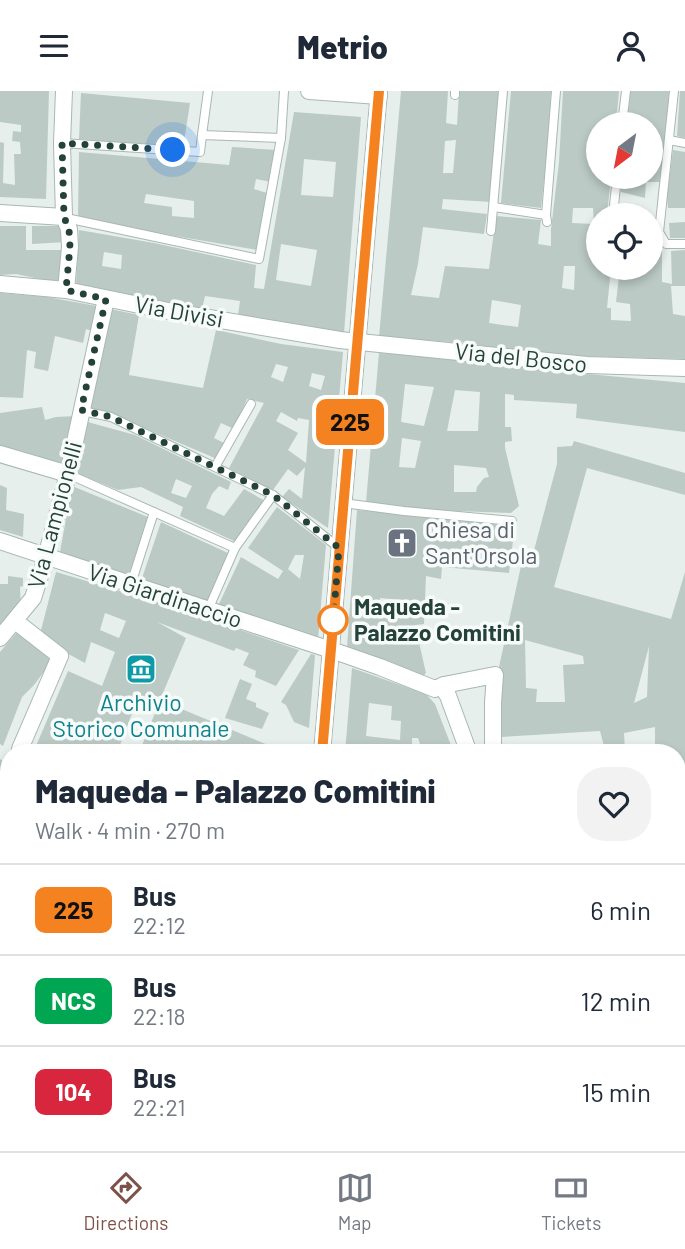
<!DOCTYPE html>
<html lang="en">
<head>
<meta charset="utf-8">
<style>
  :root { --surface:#fff; --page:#f2f2f3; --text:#1f2937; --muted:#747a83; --line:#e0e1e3; --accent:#7f5249 }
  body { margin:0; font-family:Barlow,sans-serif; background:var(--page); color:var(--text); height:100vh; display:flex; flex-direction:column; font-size:26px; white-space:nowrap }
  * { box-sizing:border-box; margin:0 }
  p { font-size:23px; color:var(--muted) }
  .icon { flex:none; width:38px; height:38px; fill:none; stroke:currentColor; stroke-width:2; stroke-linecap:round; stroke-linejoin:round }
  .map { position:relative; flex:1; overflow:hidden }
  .side { position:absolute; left:0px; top:653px; width:686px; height:408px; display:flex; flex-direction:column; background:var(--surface); border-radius:28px 28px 0 0; box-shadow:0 4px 10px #0003 }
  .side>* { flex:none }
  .badge { padding:0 14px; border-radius:10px; font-size:24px; line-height:46px }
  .needle { width:46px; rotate:212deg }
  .tools { position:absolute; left:586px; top:21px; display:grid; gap:14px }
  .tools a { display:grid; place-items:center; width:77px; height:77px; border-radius:50%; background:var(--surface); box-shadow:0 4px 10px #0003; font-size:35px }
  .you { position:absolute; width:35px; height:35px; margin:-18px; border:5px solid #fff; border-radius:50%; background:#1a73e8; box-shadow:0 0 0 10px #1a73e833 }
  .map>.badge { position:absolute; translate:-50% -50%; box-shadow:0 0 0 4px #fff }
  .round { display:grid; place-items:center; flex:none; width:74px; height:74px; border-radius:28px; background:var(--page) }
  .overview { display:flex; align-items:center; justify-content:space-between; height:119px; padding:0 35px }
  h1 { font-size:33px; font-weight:800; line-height:52px }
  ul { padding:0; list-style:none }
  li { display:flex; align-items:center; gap:21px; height:91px; padding:0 35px; border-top:2px solid var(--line) }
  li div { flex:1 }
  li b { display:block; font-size:26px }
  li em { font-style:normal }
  li .badge { min-width:77px; font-weight:700; text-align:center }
  header { display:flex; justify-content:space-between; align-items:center; height:91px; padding:0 35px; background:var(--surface); font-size:32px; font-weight:800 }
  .menu { display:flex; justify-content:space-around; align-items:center; height:98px; border-top:2px solid var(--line); background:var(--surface); font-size:19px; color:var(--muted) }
  .menu a { display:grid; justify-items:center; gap:4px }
  .menu .on { color:var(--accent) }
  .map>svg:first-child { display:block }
  .building { fill:#bbcac4; fill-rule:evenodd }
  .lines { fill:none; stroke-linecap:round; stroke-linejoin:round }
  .lane-casing { stroke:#a8b8b2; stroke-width:10 }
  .street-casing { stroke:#a8b8b2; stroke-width:18 }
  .path { stroke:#86b3a5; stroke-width:3.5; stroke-dasharray:3.5 5; stroke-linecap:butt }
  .lane { stroke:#fff; stroke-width:8 }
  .street { stroke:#fff; stroke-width:16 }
  .line-casing { stroke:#fff; stroke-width:16 }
  .line { stroke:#f58220; stroke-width:10 }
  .walk { stroke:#24423a; stroke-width:7; stroke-dasharray:0 12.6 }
  .stop-dot { fill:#fff; stroke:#f58220; stroke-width:3.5 }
  .labels { text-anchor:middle; stroke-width:7; stroke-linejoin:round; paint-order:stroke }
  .street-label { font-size:23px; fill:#24423a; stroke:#f7fbf9 }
  .worship-label { font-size:23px; fill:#5b616d; stroke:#f7fbf9; text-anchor:start }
  .stop-label { font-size:23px; font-weight:bold; fill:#24423a; stroke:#f7fbf9; text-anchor:start }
  .culture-label { font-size:23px; fill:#0d838f; stroke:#f7fbf9 }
</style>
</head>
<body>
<header><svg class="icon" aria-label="menu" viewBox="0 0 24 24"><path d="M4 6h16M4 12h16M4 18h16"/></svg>Metrio<svg class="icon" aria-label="person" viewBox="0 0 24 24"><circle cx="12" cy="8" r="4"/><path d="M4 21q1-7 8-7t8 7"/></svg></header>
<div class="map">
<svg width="685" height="1060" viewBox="0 0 685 1060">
  <rect width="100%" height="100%" fill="#e6efeb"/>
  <g class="building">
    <path d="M0,0H49L46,108L0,106V51L4,52L3,92L15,94L14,63H21L20,51L12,50L13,40L21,41V34L0,31Z"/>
    <path d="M401,0H448L446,32L457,34L459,0H499L491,111L443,108L442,116V118L487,123L484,143L423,136L418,173L411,204L439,207L445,175L489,178L496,125L541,129L538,153L551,155V138L559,71L563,0H619L616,33H598V86H611L607,124H598V177H611L607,217H611V229L631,230L630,213L616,211L620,177H651V161L662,160V191L672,193L671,160L685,159V195H671L673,223L685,225V268L537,264L466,252L379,246ZM456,49L453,82H443L445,50ZM573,117H593L594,133L572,132ZM564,175H575L574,199L562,197ZM492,209L521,214L518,236L489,232Z"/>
    <path d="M511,0H551L548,53L541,117L501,112Z"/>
    <path d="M630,0H669L662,91H646L645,107L621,101L622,86H651V33H626Z"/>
    <path d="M680,0H685V47L677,45Z"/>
    <path d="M81,2L190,12L183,57L79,48Z"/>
    <path d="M294,21L361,26L344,242L276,232L260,227L238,224L240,210L205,205L202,218L76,194L79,139L154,152L256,174L254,197L264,198ZM304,68L336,71L333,106L301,104ZM281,153L317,159L311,195L276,189ZM104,161L122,164L121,178L102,175Z"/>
    <path d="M232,56L277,59L271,91L256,88L254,98L267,102L257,159L105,133L78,125L79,61L229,74ZM146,103L194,110V127L172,125V116L144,112Z"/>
    <path d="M673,59L685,61V117H668L667,107Z"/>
    <path d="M685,131V147H670L669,132Z"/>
    <path d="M0,135H26V159H66L62,190L44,189L16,183L0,184Z"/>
    <path d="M32,135H65L66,151L32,153Z"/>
    <path d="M0,202L47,206L102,216L96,241L86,238L83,252L55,245L48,280L34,277L36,261L27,259L23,307L0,306Z"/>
    <path d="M110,218L139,224L129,284L203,297L216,239L281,253L343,261L328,437L282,406L289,398L302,408L305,376L297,385L288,378L273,399L229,377L264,312L247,308L234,338L221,332L214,347L226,353L217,368L114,324L88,319ZM276,273L288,276L283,291L271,286ZM312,282L325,285L321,299L309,295ZM281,321L297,330L298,327L309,329L306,372L288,359L298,342L276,330Z"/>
    <path d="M379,262L440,266L577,282L685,292V341L576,327L577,313L514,309V304L505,303V336H511L512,350L505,351V357L519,415L511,422L430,419L366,411ZM405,293L434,296L424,335L401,331ZM455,299L480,301L478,340H447ZM402,347L421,350L415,377L399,376ZM454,374L486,377L489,386L484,387L477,396L476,401H454Z"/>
    <path d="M42,316L45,329L56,326L76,325L64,377L0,358V322Z"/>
    <path d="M84,330L135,344L231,391L228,399L219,395L212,403L206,417L224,425L244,398L265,410L236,451L180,425L183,416L141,396L118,399L74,381ZM176,388L192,395L186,407L171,402Z"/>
    <path d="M574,350L685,382V404L587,377L554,496L671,528L685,481V736L678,737L677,662H655V636L624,642L625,662H593V659H605L600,640L501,646L499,576L524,461L533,463L557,373V356L572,355ZM525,549L583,565L584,573L563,574L565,611H536L537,598L526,597ZM649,555L647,606L634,612Z"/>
    <path d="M0,394L7,397L6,419L24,423L23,446L0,439Z"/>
    <path d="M72,395L148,426L129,484L60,461Z"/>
    <path d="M277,416L326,454L318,549L218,515L241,466L278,488L283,480L248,457ZM295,464H304L300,488L288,478Z"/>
    <path d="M357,419L515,434L509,482L442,476L441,488L426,485L424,533L415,534L426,582L423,585L347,556ZM380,507L401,509V527L379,526Z"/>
    <path d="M161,431L230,463L208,512L141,490Z"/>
    <path d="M56,481L164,513L299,559L276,595L255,586L256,580L243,574L249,562L236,557L234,560L157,531L186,547L160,609L287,662H139L155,622L136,612L117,662H33L68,580L102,595L115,561L91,551L85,572L39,547ZM105,522L126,530L119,547L100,539Z"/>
    <path d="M8,485L23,487V495L20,496L21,519L0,539V493H8Z"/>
    <path d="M19,539L54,567L34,594L22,606L3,655L0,653V561Z"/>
    <path d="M311,563L315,564L309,637L294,631L286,614L281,611Z"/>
    <path d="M352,577L426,603L435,613L454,662H423L418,647H412V662H345ZM369,612L392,615L391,629L401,630L400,649L366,645Z"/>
    <path d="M240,588L252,593L246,608L256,612V616L269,622L262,638L225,627Z"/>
    <path d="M0,668L9,674V710L0,704Z"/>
    <path d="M0,733L9,738V771L5,769L0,777Z"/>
    <path d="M0,777L9,783V869L0,880V824L5,816L0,811Z"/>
    <path d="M685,833V991H684L677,967V837Z"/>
    <path d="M9,884V910L4,918L9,921V1050L0,1048V896Z"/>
    <path d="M677,997L682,1009L685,1008V1025L677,1028Z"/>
    <path d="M305,1052H344L343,1060H305Z"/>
    <path d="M387,1052H549L547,1060H430L386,1053Z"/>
    <path d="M644,1054L645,1060H602V1058Z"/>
  </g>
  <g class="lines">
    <g class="lane-casing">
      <g id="lane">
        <path d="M674,0L659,141L666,153H685"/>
        <path d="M455,4V0"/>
        <path d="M622,33L626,0"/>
        <path d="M202,44L208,0"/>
        <path d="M669,49L685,52"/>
        <path d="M62,52L200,61L202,44L281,47"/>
        <path d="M494,116L546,124"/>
        <path d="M613,124L617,86"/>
        <path d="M66,127L259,168L281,47L284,0"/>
        <path d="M547,131L546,124L556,0"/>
        <path d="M491,140L503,0"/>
        <path d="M82,320L111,326L273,404L339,457"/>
        <path d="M215,376L251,313"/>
        <path d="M68,383L235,457"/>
        <path d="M343,412L404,420L512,430"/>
        <path d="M131,493L154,421"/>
        <path d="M208,519L235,457L273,404"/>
        <path d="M677,978L685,1005"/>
      </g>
    </g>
    <g class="street-casing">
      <g id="street">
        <path d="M64,0L62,52L64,126L69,138L70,156L66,199"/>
        <path d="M309,0L379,5"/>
        <path d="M0,122L64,126"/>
        <path d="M0,193L66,199L173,221L340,249L587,274L685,277"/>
        <path d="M0,363L68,383"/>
        <path d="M0,450L340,562L380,576L435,598L444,594L469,662"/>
        <path d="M15,530L60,565L20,658"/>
        <path d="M0,547L33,507L46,466L68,383L106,208"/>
        <path d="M446,602L444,594L495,584L493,612V662"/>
        <path d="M322,662L379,0"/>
        <path d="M0,716L9,722"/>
        <path d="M677,774L685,794"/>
        <path d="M677,817L685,812"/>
        <path d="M0,887L9,875"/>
        <path d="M677,1035L685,1033"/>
        <path d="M287,1060L288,1052"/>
      </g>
    </g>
    <g class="path">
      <path d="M131,1052L163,1060"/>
      <path d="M115,1060L117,1052"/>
    </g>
    <use href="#lane" class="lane"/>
    <use href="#street" class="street"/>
  </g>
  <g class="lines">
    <g class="line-casing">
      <path id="line" d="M322,662L379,0"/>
    </g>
    <use href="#line" class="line"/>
    <path class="walk" d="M173,59L62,52L64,126L69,138L70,156L66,199L106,208L81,319L111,326L273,404L339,457L333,533V529"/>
  </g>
  <defs>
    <g id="church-square" transform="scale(1.575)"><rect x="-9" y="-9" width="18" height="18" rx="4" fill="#6b7280" stroke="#f7fbf9"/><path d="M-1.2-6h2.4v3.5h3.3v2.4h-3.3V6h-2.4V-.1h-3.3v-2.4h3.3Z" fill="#fff"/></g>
    <g id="museum-square" transform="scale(1.575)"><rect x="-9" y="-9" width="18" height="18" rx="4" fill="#0f9aa8" stroke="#f7fbf9"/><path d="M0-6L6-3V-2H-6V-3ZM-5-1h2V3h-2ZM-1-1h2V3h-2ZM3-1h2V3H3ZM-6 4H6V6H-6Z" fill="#fff"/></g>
  </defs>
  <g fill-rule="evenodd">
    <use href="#church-square" x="402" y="452"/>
    <use href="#museum-square" x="141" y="578"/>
  </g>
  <circle class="stop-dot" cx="333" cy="529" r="14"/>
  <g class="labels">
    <g class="street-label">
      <text transform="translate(179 221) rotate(10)" y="8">Via Divisi</text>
      <text transform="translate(521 267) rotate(6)" y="8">Via del Bosco</text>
      <text transform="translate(55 424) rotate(-75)" y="8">Via Lampionelli</text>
      <text transform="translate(165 505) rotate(18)" y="8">Via Giardinaccio</text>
    </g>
    <g class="worship-label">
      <text x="425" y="447">Chiesa di<tspan x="425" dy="26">Sant'Orsola</tspan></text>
    </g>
    <g class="stop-label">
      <text x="354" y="524">Maqueda -<tspan x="354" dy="26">Palazzo Comitini</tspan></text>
    </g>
    <g class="culture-label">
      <text x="141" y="620">Archivio<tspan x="141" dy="26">Storico Comunale</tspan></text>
    </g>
  </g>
</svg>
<div class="tools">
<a><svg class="needle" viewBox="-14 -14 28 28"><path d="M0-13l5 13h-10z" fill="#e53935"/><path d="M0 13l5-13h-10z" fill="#747a83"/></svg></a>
<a><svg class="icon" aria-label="locate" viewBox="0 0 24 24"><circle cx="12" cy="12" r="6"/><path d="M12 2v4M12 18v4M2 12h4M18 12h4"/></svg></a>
</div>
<div class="you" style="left:173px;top:59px"></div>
<b class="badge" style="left:350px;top:331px;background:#f58220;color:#111">225</b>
<section class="side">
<div class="overview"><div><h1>Maqueda - Palazzo Comitini</h1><p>Walk · 4 min · 270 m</p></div><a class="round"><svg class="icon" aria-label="heart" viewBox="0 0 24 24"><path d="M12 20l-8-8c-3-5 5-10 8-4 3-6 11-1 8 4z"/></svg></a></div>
<ul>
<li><span class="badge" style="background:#f58220;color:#111">225</span><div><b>Bus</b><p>22:12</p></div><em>6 min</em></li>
<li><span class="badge" style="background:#00a651;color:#fff">NCS</span><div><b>Bus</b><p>22:18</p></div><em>12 min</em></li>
<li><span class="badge" style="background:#d7263d;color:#fff">104</span><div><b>Bus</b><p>22:21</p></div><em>15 min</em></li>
</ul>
</section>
</div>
<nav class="menu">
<a class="on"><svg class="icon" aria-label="directions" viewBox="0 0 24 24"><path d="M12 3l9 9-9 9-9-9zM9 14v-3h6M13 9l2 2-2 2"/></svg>Directions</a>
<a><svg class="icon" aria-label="map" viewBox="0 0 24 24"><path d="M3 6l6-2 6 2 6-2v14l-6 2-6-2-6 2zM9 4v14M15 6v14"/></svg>Map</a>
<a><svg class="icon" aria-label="tickets" viewBox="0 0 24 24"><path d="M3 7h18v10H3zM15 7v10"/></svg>Tickets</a>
</nav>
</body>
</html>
